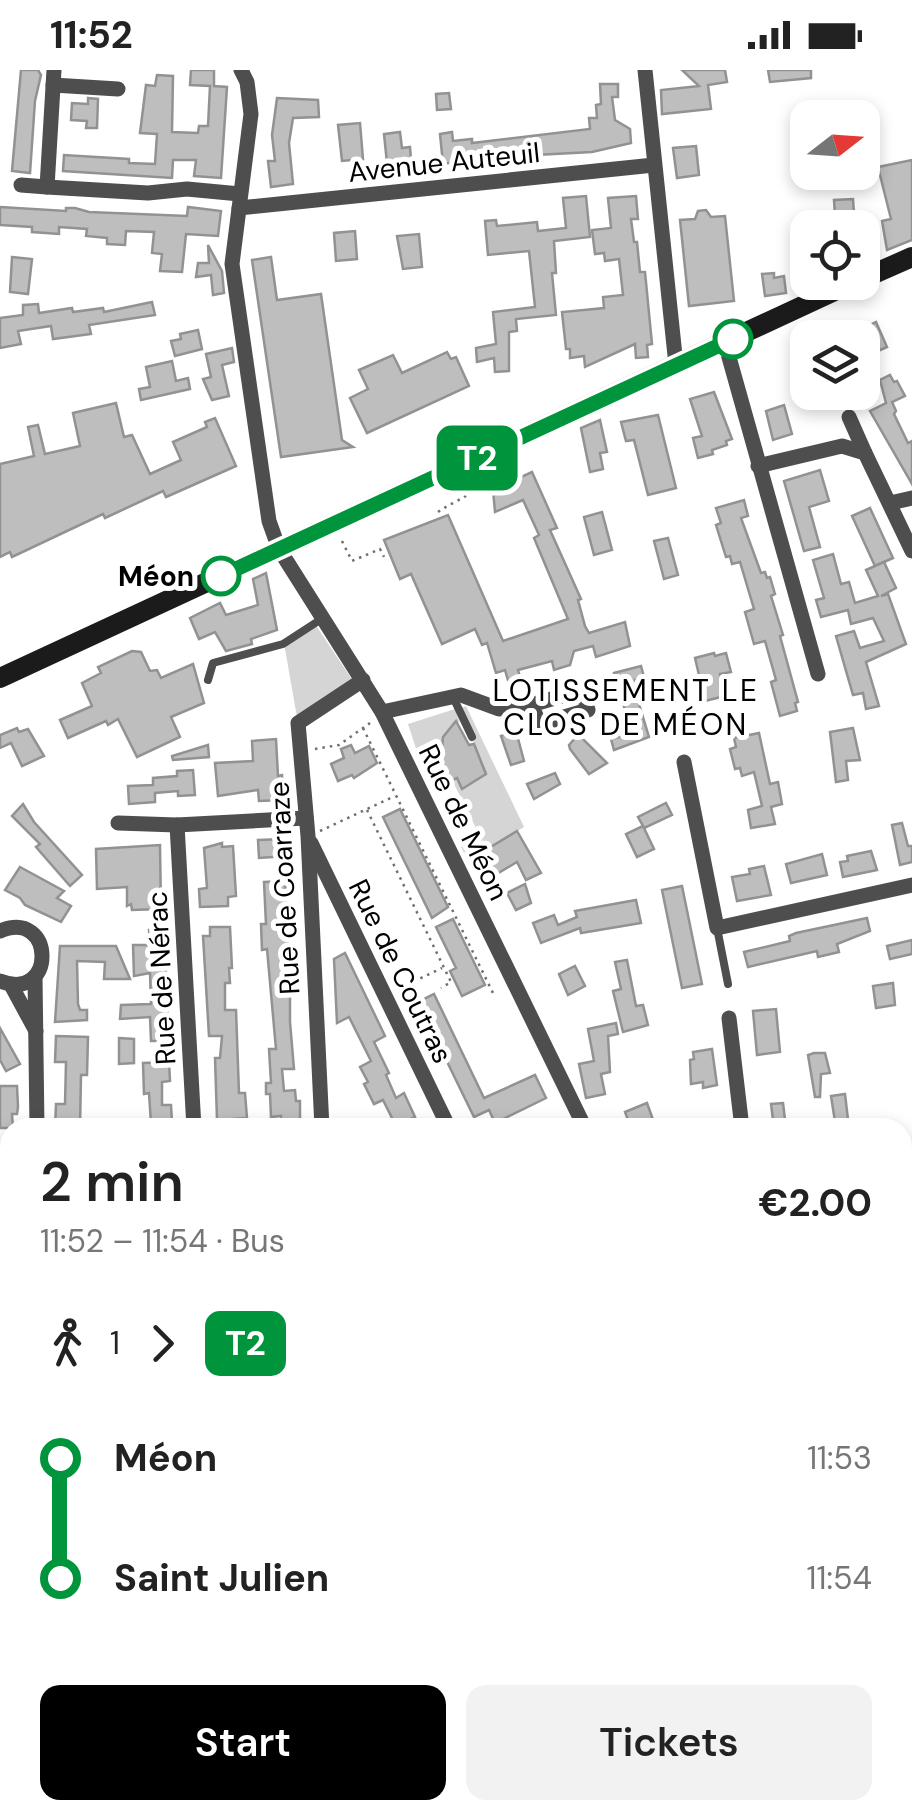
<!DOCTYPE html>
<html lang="en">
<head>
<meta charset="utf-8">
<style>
  :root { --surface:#fff; --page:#f2f2f2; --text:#222; --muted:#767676; --accent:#000 }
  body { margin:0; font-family:"DM Sans",sans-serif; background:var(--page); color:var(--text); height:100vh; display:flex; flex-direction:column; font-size:38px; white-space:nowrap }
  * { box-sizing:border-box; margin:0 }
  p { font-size:32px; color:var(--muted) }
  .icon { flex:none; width:55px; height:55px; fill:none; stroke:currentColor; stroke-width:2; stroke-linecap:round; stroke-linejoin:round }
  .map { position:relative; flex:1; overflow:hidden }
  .sheet { position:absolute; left:0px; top:1048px; width:912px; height:702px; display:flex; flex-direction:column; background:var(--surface); border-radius:30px 30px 0 0; box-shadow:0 5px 15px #0003 }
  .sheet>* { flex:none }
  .badge { padding:0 20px; border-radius:15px; font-size:35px; line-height:65px }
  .needle { width:65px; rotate:73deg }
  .buttons { position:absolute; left:790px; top:30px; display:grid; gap:20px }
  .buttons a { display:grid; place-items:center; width:90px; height:90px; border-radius:20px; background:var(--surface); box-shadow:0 5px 15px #0003; font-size:50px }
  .map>.badge { position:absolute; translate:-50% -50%; box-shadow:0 0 0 5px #fff }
  .legs { display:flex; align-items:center; gap:15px; height:110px; padding:0 40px; font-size:32px }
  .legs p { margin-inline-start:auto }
  .summary { display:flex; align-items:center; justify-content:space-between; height:170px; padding:0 40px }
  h1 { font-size:55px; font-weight:600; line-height:75px }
  .button { display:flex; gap:20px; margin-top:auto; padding:20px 40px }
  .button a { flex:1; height:115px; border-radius:20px; background:var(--accent); color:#fff; font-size:40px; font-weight:600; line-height:115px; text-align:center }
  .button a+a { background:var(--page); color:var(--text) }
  ul { padding:0 40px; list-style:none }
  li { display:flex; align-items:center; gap:35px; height:120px; font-size:38px }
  li i { display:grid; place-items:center; width:15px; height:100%; margin:0 12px; background:currentColor }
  li i::after { content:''; width:25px; height:25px; margin:-12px; border:8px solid; border-radius:50%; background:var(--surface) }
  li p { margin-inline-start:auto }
  li:first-child i { background:linear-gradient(#0000 50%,currentColor 0) }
  li:last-child i { background:linear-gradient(currentColor 50%,#0000 0) }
  .status { display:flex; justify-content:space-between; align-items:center; height:70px; padding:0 50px; background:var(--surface); direction:ltr }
  .status svg { height:28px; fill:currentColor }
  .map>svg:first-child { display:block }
  .green { fill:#d5d5d5 }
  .building { fill:#bebebe; stroke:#929292; stroke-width:2.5 }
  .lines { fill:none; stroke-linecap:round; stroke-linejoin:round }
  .path { stroke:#707070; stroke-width:2.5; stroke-dasharray:2.5 5; stroke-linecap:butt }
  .lane { stroke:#4e4e4e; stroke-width:8 }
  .street { stroke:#4e4e4e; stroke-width:15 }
  .secondary { stroke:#1b1b1b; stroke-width:20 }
  .line-1-casing { stroke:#fff; stroke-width:22 }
  .line-1 { stroke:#00943c; stroke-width:15 }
  .stop-1-dot { fill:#fff; stroke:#00943c; stroke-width:5 }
  .labels { text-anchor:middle; stroke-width:10; stroke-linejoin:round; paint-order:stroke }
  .street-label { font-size:28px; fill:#000; stroke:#fff }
  .stop-label { font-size:28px; font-weight:bold; fill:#000; stroke:#fff; text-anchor:end }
  .neighbourhood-label { font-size:30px; letter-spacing:2.5px; fill:#000; stroke:#fff }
</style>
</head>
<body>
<div class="status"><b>11:52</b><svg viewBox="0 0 49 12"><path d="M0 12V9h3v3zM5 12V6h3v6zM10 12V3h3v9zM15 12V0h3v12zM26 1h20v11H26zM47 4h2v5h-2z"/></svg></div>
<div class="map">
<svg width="912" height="1748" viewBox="0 0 912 1748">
  <rect width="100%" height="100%" fill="#fff"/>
  <g class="green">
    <path d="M315,554L355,614L298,653L284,573Z"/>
    <path d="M466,636L524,757L468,792L460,774L475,777L479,765L474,762L475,756L452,710L456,708L463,718L486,704L473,671L476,669L461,638Z"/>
    <path d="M455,639L460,653L456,651C444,662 440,673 444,689L421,694L408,654Z"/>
  </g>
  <g class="building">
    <path d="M21,0H38L41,5L35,31L30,103L12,101Z"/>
    <path d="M191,0H214V16L227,17L221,108L194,106L196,90H173L172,108L63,101L64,85L129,89V93L155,94L157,64L140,63L146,15L155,16L157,5L173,6L172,62L198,63L199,56H208L210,16L190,15Z"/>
    <path d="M682,0H725L727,12L708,15L711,39L662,44L661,20L699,16Z"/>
    <path d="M768,0H811V8L770,12Z"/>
    <path d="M600,14H618V27H612L615,50L630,59L631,73L592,82L517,86V90L493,92V86L443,94L440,64L452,62L453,71L472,69V73L590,59L589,48H597L596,35L601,34Z"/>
    <path d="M449,23L451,39L437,40L436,24Z"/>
    <path d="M88,28L98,29L97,58H86L87,51L71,50L72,33L88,34Z"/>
    <path d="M277,28L318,30L319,47L293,48L289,73L293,114L271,117L268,91H275L272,65Z"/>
    <path d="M360,53L363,89L342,91L338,55Z"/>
    <path d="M400,62L402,78L410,77L411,90L387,93L384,64Z"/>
    <path d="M696,76L699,105L677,108L673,78Z"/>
    <path d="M912,90V170L887,180L882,151L891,149L878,97Z"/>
    <path d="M586,126L590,167L554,171L556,203H552L556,245L516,249L517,261L509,262V301L495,302L494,288L477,292L476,278L496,274L493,242L535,237L529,181L488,185L485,151L496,150L497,156L537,152L538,161L566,158L563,128Z"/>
    <path d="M636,126L638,149H631L634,172H637L640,202H645L652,274L647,275L648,287L636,288L635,274L585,297L584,286L570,288V279H566L562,242L604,238L603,227L623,225L619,189L605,191L604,183L595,184L592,160L611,158L608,128Z"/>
    <path d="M853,129L854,144L835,145L834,130Z"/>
    <path d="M0,137L66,141V138H75L89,142L187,146L188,137L221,141L218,166L186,164L182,202L160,201L162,184L152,183L154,162L126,161L125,175L107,174V168L86,166L87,159L59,157V164L32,162V157L0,155Z"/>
    <path d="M706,140L711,147L725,146L734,231L689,236L680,150L695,149L698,141Z"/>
    <path d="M355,161L357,189L336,191L334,163Z"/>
    <path d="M808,163V203L792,170Z"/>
    <path d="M419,164L422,197L403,199L397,166Z"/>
    <path d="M208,175L222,201L224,223L213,225L211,205L196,207L198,193H209Z"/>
    <path d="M12,187L32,189L28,224L10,222Z"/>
    <path d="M271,187L277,230L321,224L342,370L353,377L281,387L252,190Z"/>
    <path d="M774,203V208L784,206L786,223L765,226L762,204Z"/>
    <path d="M152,232L155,245L89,255L91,264L53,269L51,256L18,261L21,274L0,278V248L23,245V235L38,234L39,243L72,238L73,242L103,238L104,242Z"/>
    <path d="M876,252L887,277L862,288V268H844Z"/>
    <path d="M198,260L202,279L175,286L171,271L181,269L180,264Z"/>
    <path d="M232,278L234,292L222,295L229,326L212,330L203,309L211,307L206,284Z"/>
    <path d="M447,282L451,289L456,287L469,316L367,363L350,328L368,319L359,300L393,285L402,303Z"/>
    <path d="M808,284V318L794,291Z"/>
    <path d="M172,291L176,311L188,308L190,319L141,330L139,319L150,317L146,297Z"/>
    <path d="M890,305L894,312L897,311L905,326L892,332L896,341L894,344L908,373L912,371V414L870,341L886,333L880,310Z"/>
    <path d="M714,322L732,369L726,371L727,375L712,380L713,384L698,388L693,368L702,366L690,329Z"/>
    <path d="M116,333L124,367L132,365L150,404L181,390L173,372L207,357L205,352L215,348L236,396L166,427L163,421L105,448L103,444L12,487L10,482L0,487V394L34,386L28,357L38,355L45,384L80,376L73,343Z"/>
    <path d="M784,335L792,364L773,370L766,341Z"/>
    <path d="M658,345L676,418L648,425L634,370L626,371L621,352Z"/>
    <path d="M600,350L607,382L600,383L603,399L590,402L581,358Z"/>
    <path d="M820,400L829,431L809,437L820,477L804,481L784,411Z"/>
    <path d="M532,402L557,458L550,460L581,529L578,530L585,556L589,563L625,552L630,576L596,587L593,576L574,581L570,595L554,600L552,591L518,600L521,610L509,614L505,600L496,603L487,573L482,575L475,559L442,574L411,504L400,509L384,470L448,445L503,571L568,549L534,468L539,465L523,430L495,442L493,420Z"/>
    <path d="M744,430L748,446L741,448L761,503L765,502L767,508L770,507L775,524L771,526L783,565L780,566L798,632L795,633L797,641L780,646L771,612L776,610L765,571L754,574L745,542L754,539L740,492L732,494L730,486L726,487L716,455L721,453L716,438Z"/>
    <path d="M870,438L893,488L875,496L852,446Z"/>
    <path d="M602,442L612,480L594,485L584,447Z"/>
    <path d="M668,468L678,505L664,509L654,471Z"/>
    <path d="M833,484L841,514L849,512L855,533L878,526L866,500L884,492L896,518L881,526L888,524L906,574L866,592L879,636L866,639L863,623L853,625L836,566L854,561L860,578L884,571L873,548L851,554L848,540L821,547L816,530L824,528L813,490Z"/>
    <path d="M266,503L277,560L251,569L252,574L226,581L215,562L199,569L190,548L220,533L226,545L258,535L253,509Z"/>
    <path d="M132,581L141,582L150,601L157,600L161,608L193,594L204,633L171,647L180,667L137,687L118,649L108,655L106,651L68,668L60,650L92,636L82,613L101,603L98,597Z"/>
    <path d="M714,583L715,586L726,583L731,602L720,604L725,626L705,631L695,588Z"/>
    <path d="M641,596L644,607L635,610L636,624L649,667L614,680L611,669L632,664L614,603Z"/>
    <path d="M456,651L469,675L474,674L486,704L462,719L457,708L451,711L441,690L443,667Z"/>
    <path d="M17,658L19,662L28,659L44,686L22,696L11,673L0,678V665Z"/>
    <path d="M853,658L860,690L846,691L848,710L836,712L830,662Z"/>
    <path d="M516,661L524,691L511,695L501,666Z"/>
    <path d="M759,663L770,714L778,712L782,734L771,737L775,754L751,758L748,740L762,736L754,702L742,706L740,698L735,699L730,679L736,677L734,668Z"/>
    <path d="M577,666L582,668L607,693L589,704L570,679L569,675Z"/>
    <path d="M276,669L278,706L282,705L284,730L259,731L258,720L218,726L215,693L253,691L252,671Z"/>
    <path d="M208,675L209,687L173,690L172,686Z"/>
    <path d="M351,675L355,683L369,676L377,693L354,708L352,705L338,711L331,694L344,688L341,679Z"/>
    <path d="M193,700L195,725L178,726V721L155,723V732L129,734L128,716L153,715V708L177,706V701Z"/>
    <path d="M555,703L560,714L534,729L527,714Z"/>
    <path d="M666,733L672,745L644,758L654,779L637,787L626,764L643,756L638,747Z"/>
    <path d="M23,734L34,752L82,805L70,816L36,777L40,774L12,746Z"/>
    <path d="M400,739L448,837L432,848L383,747Z"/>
    <path d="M902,753L908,776H912V792L900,795L892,755Z"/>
    <path d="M517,761L541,803L526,810L517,792L490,808L476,786Z"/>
    <path d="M284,769L287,786L259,788L258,770Z"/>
    <path d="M222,773V777L233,776L236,826L228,827V836L200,837L199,819L207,818L204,778Z"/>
    <path d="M160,775L161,839L132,840L131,834L127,836V817L97,819L96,779Z"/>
    <path d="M871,781L877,800L843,807L840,792L848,791L847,786Z"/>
    <path d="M822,784L827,805L791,813L786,794Z"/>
    <path d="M764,796L771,825L737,831L732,807L750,804L749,799Z"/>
    <path d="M20,797L64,821L57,828L71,836L61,852L25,835L20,828L5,820Z"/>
    <path d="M285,811L289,895L294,914L290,915V952L294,999H282L284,1021L295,1020L296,1031H300V1058H281V1046L271,1047L270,1024H266V1013H271L269,979H276L267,879L262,880L261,854H266L264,812Z"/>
    <path d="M525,814L531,833L516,840L507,823Z"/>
    <path d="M682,816L702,914L682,918L662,820Z"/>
    <path d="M636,830L641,853L581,863L580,858L541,873L533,853L554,845L558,855L577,847L575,841Z"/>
    <path d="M867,848L870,861L837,874L839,882L818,887L817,881L748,897L744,882L790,871L789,866L796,863Z"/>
    <path d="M453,849L485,915L462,926L450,901L456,898L436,857Z"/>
    <path d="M210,857H230L232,898H229L230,913H225V940H236L239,1023H245L247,1048L217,1050L215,988H220L222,966H209L203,866H210Z"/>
    <path d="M164,859L169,971H151L150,947L120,949L121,935L151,934L150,903L134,906L133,875H150L149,860Z"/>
    <path d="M912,870V884L890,889L887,876Z"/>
    <path d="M60,876H116L130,909H104L105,892L77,891L78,934L80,940H87V950L55,952Z"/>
    <path d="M345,883L385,966L374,972L389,1003L386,1005L396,1028L404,1023L415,1047L396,1056L383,1030L374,1034L364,1014L368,1012L360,997L371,991L349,947L337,953L334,889Z"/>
    <path d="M627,890L636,936L643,935L648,955L623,962L613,921L621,919L615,892Z"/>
    <path d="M575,896L585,916L568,925L559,904Z"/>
    <path d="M893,913L895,935L876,938L873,916Z"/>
    <path d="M434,924L484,1028L535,1005L546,1028L495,1053L489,1040L474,1047L418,932Z"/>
    <path d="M776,939L780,982L757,985L753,941Z"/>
    <path d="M616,953L618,964L608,966L610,1002L601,1004L605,1024L586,1028L579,994L594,991L588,959Z"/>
    <path d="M0,958L20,994L6,1001L0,990Z"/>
    <path d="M56,966L88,967L87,1005H81L80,1058H55L56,1034H65L66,992H55Z"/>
    <path d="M119,968L134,969V993L119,994Z"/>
    <path d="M712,979L717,1015L703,1018V1012L691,1014L690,990L694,989L693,982Z"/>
    <path d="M814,983H825L830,1003L821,1004L820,1027H815L808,985Z"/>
    <path d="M169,992L170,1011L162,1012V1035H171L172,1053L151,1054L149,1023L144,1024L143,993Z"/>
    <path d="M0,1016H17L18,1037L17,1044H12L13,1058H0Z"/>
    <path d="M845,1024L849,1058H836L831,1026Z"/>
    <path d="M647,1033L656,1058H631L625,1042Z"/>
    <path d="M783,1033L786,1058H774L771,1034Z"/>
  </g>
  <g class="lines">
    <g class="path">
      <path d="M438,442C456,429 476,427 482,403"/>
      <path d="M342,471L352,491L380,479L384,487"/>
      <path d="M363,658L493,923"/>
      <path d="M315,679L339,675L370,653"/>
      <path d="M367,740L451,912L441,918"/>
      <path d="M320,761L395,726"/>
      <path d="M400,918L442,898"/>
    </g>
    <g class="lane">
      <path d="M208,610L213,593L283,574L323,548"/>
      <path d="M453,627L472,667"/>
      <path d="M717,858L728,914"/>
    </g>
    <g class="street">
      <path d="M54,0L47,117L148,123L187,119L240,124"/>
      <path d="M241,0L247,12L251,44L232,194L269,451L279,479L382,642L585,1058"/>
      <path d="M645,0L676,295"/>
      <path d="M53,15L118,19"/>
      <path d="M21,115L47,117"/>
      <path d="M239,138L654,95"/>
      <path d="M725,273L818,604"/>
      <path d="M849,347L865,383"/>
      <path d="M758,396L842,376L865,383L912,481"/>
      <path d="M890,433L912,428"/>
      <path d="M382,642L461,625L499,639L531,635L582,620L588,640L540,654L531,635"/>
      <path d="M684,692L717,858L912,815"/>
      <path d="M118,753L177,755L306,748"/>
      <path d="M177,755L194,1058"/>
      <path d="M311,773L449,1058"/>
      <path d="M0,861C55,838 57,933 0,911"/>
      <path d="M35,907L37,1058"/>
      <path d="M11,915L36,961"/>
      <path d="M729,948L742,1058"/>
      <path d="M322,1058L308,766L298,653L363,610"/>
      <path d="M902,1156L912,1155"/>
      <path d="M0,1247L10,1264"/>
      <path d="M902,1624H912"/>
      <path d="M716,1748L719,1740"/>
    </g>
    <g class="secondary">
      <path d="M862,209L912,187"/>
      <path d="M0,608L854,212"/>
      <path d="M0,1557L10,1559"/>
      <path d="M228,1740L232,1748"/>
    </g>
  </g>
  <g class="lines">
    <g class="line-1-casing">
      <path id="line-1" d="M221,506L733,269"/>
    </g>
    <use href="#line-1" class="line-1"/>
  </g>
  <g class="stop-1-dot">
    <circle cx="733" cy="269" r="18"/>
    <circle cx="221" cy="506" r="18"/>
  </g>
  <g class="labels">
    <g class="street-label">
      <text transform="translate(444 92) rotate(-6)" y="10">Avenue Auteuil</text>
      <text transform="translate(464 752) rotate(64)" y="10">Rue de Méon</text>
      <text transform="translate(284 818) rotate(-93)" y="10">Rue de Coarraze</text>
      <text transform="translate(401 901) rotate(64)" y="10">Rue de Coutras</text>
      <text transform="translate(161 908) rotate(-93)" y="10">Rue de Nérac</text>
    </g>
    <g class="stop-label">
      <text x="194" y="516">Méon</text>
    </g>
    <g class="neighbourhood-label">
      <text x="626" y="631">LOTISSEMENT LE<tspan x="626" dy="34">CLOS DE MÉON</tspan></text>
    </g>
  </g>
</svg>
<div class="buttons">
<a><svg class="needle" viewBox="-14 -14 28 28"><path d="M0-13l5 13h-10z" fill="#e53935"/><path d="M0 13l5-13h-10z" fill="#767676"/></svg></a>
<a><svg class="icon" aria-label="locate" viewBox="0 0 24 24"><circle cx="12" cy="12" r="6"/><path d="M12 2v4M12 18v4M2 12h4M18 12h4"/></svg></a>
<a><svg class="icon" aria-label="layers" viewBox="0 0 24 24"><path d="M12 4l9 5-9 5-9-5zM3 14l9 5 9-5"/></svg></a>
</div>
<b class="badge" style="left:477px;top:388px;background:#00943c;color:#fff">T2</b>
<section class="sheet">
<div class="summary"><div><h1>2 min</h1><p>11:52 – 11:54 · Bus</p></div><b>€2.00</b></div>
<div class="legs"><svg class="icon" aria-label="walk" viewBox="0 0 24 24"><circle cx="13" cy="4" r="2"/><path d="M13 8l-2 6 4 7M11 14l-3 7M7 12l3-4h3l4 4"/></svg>1<svg class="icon" aria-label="forward" viewBox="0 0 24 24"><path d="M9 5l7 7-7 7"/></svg><b class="badge" style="background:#00943c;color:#fff">T2</b></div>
<ul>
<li><i style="color:#00943c"></i><b>Méon</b><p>11:53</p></li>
<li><i style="color:#00943c"></i><b>Saint Julien</b><p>11:54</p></li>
</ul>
<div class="button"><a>Start</a><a>Tickets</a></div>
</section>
</div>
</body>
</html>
